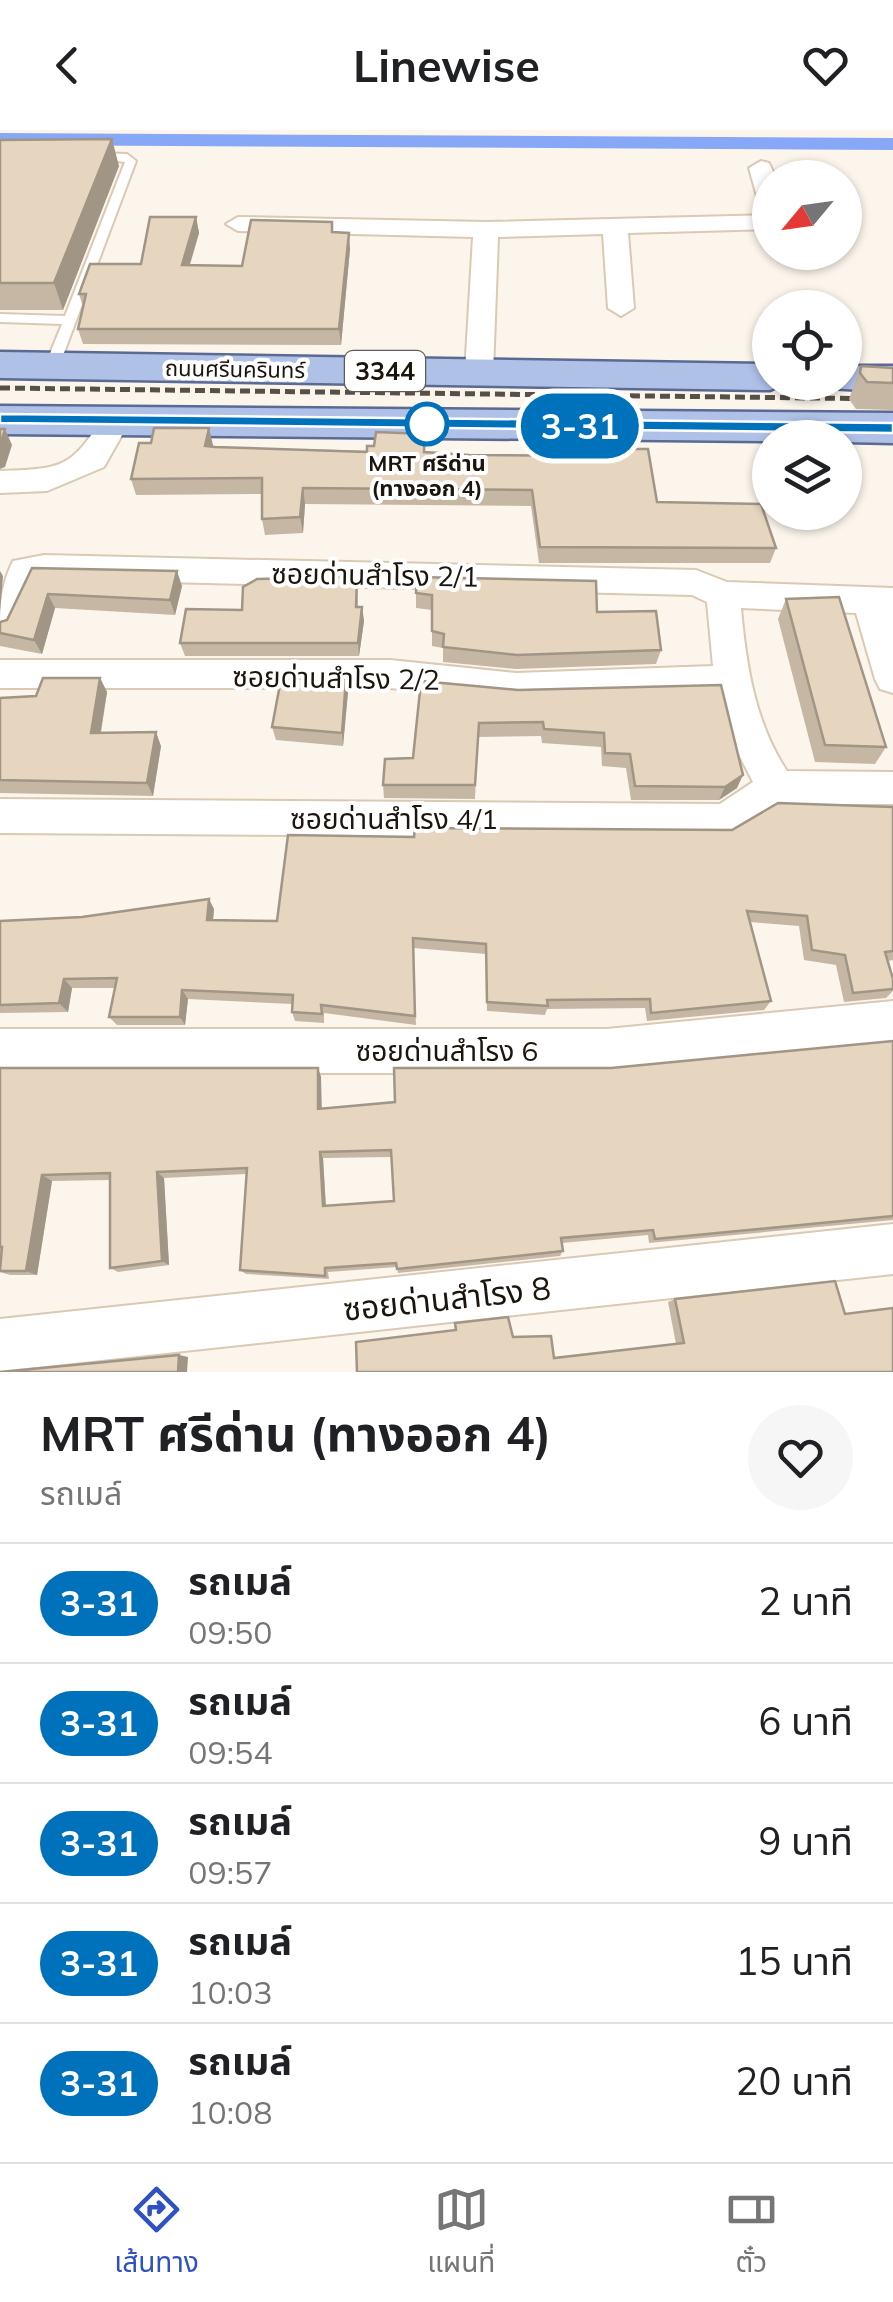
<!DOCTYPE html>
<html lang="th">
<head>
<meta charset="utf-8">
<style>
  :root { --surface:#fff; --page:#f6f6f6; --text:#202124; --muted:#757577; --line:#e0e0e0; --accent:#2f52c2 }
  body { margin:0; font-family:Mulish,"Noto Sans Thai",sans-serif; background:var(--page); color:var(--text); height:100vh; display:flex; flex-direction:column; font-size:38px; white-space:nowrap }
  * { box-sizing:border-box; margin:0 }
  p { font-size:32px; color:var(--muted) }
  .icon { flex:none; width:55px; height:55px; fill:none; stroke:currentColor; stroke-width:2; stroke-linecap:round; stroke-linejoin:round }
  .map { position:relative; height:1242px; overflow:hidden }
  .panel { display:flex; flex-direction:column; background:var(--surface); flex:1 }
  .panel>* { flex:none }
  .badge { padding:0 20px; border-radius:32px; font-size:35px; line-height:65px }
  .needle { width:65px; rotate:241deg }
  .buttons { position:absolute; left:752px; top:30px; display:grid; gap:20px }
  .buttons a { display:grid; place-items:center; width:110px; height:110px; border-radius:50%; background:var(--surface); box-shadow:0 2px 8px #0004; font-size:50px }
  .map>.badge { position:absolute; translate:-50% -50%; box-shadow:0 0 0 5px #fff }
  .round { display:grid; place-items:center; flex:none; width:105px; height:105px; border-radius:52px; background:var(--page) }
  .head { display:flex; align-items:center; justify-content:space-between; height:170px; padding:0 40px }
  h1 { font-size:48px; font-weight:700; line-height:75px }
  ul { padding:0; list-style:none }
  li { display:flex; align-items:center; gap:30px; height:120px; padding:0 40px; border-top:2px solid var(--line) }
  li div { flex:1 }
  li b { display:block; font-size:38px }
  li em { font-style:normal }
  li .badge { min-width:110px; font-weight:700; text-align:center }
  header { display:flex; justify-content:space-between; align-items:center; height:130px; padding:0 40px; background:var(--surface); font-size:45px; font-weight:700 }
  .menu { display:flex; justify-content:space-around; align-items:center; height:140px; border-top:2px solid var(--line); background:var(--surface); font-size:28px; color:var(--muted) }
  .menu a { display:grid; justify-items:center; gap:5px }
  .menu .selected { color:var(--accent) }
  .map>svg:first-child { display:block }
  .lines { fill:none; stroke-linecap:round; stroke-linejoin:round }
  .canal { fill:#87a7f7; fill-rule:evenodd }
  .lane-casing { stroke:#dac9b3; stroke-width:4 }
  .street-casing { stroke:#dac9b3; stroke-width:4 }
  .primary-casing { stroke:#5a6a92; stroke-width:5 }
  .lane { fill:#fff; fill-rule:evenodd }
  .street { fill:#fff; fill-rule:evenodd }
  .primary { fill:#b0c1e8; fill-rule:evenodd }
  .rail { stroke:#565048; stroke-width:5; stroke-dasharray:10 5; stroke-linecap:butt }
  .wall { fill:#c6b7a4; fill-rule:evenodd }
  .shaded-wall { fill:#a19586 }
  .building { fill:#e6d5bf; stroke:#a19586; stroke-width:2.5; fill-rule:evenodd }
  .line { fill:#0072bc; stroke:#fff; stroke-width:2.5 }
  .stop-dot { fill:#fff; stroke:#0072bc; stroke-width:5 }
  .labels { text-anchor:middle; stroke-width:8; stroke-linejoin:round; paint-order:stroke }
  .far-street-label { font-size:22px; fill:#1b150d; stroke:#fff }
  .far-stop-label { font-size:22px; font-weight:bold; fill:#1b150d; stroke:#fff }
  .shield { fill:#fff; stroke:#5f5b56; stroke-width:2.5 }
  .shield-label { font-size:25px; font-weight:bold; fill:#1b150d }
  .street-label { font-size:28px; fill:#1b150d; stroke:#fff }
  .near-street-label { font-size:32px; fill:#1b150d; stroke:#fff }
</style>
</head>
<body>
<header><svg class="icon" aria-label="back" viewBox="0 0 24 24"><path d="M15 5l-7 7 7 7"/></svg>Linewise<svg class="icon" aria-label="heart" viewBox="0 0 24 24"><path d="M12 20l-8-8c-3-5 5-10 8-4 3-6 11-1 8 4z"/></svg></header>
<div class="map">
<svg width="893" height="1242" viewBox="0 0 893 1242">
  <rect width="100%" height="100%" fill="#fcf5ec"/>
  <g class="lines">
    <path class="canal" d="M0,3L893,8V20L0,15Z"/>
    <g class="lane-casing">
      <path id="lane" d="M95,23L127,24L136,31L59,236L52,240L45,236L62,194L0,192V184L65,186L125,32L91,28V24Z"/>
    </g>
    <g class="street-casing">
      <g id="street">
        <path d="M761,31L769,33L776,48H770V77L758,70L749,38Z"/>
        <path d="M770,85V99L628,103L634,178L621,186L608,178L603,104L498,107L493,243L479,252L465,243L473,107L238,101L226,94L238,87L486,92Z"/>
        <path d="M115,281L130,291L104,337L47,361L0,363V341C64,339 71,338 105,284Z"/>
        <path d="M44,425L696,440L727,452L893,458V563L880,559L875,549L856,483L741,478C746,535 755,593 787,641L893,642V674H783L726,708L0,703V669L720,674L753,652L733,613L718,565L516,571L390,558H0V530H390L516,543L713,536L707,472L692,465L44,449L37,450L12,503L0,507C0,478 0,457 13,431Z"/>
        <path d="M893,871V915L607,943H0V899H607Z"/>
        <path d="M893,1094V1144L0,1241V1189Z"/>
      </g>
    </g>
    <g class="primary-casing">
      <g id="primary">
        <path d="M0,222L770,234V252H787L770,260L0,248Z"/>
        <path d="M845,236H893V262L830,258L826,252H845Z"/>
        <path d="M0,276L893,283V313L845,312V308H770V311L0,304Z"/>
      </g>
    </g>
    <use href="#lane" class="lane"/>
    <use href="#street" class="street"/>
    <use href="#primary" class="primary"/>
    <path class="rail" d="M0,258L893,269"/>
  </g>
  <g class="wall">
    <path d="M0,10L119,36L63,180H0Z"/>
    <path d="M196,87L199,103L190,135L242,136L333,103L350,119L341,215L83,214L78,199L83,177L79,164L141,134Z"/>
    <path d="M861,236L893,238V280L856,279L849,269Z"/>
    <path d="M151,313L213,315L212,317L425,322L469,325L592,326L593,319L657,372L776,418L770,433H539L531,376L305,374L303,403L265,405L262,389V364L136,365L131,349Z"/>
    <path d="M32,438L182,456L175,485L55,478L42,524L0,516V492L7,490Z"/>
    <path d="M357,447L358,477H362L364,491L359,526H185L180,513L242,480Z"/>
    <path d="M416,463L597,482L661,520L656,534L516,539L443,532V518L432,516V480L416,478Z"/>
    <path d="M786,469L886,617L875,634L815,632L778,489Z"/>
    <path d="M100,548L107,562L101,603L161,616L153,666L0,663V568L36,566Z"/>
    <path d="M518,560L737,658L719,670H631L626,638L602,636L601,617L542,613L541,606L478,607L475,669L384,668L383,655L413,628Z"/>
    <path d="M348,562L343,616L276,610L272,597Z"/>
    <path d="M893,677V830L888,831L893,849V861L886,868L844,872L836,835L804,830L799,796L750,792L771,871L764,880L647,891L645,878L547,879L545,885L487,881L486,824L413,818L416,895L324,883V893L295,891L292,882V874L188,869L185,895H117L109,887L115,858H72L68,882L0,883V791L214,779L213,790L277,791L414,707L732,700Z"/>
    <path d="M893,911V1090L649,1113L648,1105L562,1113L563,1121L560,1126L398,1143L397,1137L328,1142L329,1149L246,1144L240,1140L246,1044L164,1048L169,1135L118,1142L110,1138V1050L52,1051L37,1145H10L0,1142V938H318L321,947V978L395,972L611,938ZM392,1027L394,1071L326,1076L323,1028Z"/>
    <path d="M675,1169L845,1184L893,1242H357L513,1207L554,1228L676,1214L668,1172Z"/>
  </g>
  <g class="shaded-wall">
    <path d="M112,9L119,36L63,180L54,153Z"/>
    <path d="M196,87L199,103L185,150L182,135Z"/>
    <path d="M349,103L350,119L341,215L339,199Z"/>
    <path d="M209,298L213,315L210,332L205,316Z"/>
    <path d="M5,299L12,315L5,337L0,339V316Z"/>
    <path d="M303,358L305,374L303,403L300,387Z"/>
    <path d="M0,441L3,446L0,482Z"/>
    <path d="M177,441L182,456L175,485L170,470Z"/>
    <path d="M48,464L55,478L42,524L34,510Z"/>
    <path d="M362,477L364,491L359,526L358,513Z"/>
    <path d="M100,548L107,562L98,617L91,603Z"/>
    <path d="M346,549L348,562L343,616L342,603Z"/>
    <path d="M156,602L161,616L153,666L147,653Z"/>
    <path d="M743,645L737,658L719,670L725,657Z"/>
    <path d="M209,769L214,779L212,800L207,790Z"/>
    <path d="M64,849L72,858L68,882L59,873Z"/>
    <path d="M182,860L188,869L185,895L180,887Z"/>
    <path d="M318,938L321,947L322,986L318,979Z"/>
    <path d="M320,1022L323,1028L326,1081L323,1076Z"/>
    <path d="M157,1042L164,1048L169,1135L162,1131Z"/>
    <path d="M42,1045L52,1051L37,1145L26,1141Z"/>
    <path d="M179,1225L188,1227L187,1242H178Z"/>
  </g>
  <g class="building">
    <path d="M112,9L54,153H0V10Z"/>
    <path d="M150,87H196L182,135L242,136L251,90L332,92V102L349,103L339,199H78L86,164H79L90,134H141Z"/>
    <path d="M861,236L893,238V253L867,252L860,243Z"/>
    <path d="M154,298H209L205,316L215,317L367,322V316H374L376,302L425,304L424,322L469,325L594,326L593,319H648L657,372L761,374L776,418L540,417L532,360L303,358L300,387L262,389V348L131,349L139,313H151Z"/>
    <path d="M0,299H5L0,316Z"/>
    <path d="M32,438L177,441L170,470L48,464L34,510L0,503V492L7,490Z"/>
    <path d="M357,447L356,477H362L358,513H180L186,479L242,480L243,457L257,449Z"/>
    <path d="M417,447L596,451L597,482L656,481L661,520L517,525L443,517L444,504L432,501V465L416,463Z"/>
    <path d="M839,467L886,617L825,615L786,469Z"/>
    <path d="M43,548H100L91,603L156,602L147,653L0,650V568L36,566Z"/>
    <path d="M281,549H346L342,603L272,597Z"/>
    <path d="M421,551L518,560L721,555L743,645L725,657L635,656L630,624L605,623L604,603L544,599L543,592L479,593L475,655H383L385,629L413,628Z"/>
    <path d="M778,673L893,677V821L885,822L893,849V859L853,863L845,825L812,820L807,786L747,781L771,871L651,883L650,869L547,870L548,876L487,872L486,814L413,808L415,886L321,875L322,884L292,882L293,865L182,860L180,887H109L117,848L64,849L59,873L0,875V791L82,787L209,769L207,790L277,791L288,705L414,707L415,698L732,700Z"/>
    <path d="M893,911V1086L655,1109L653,1100L561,1108L563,1121L397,1139L396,1133L325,1138V1146L240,1140L247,1038L157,1042L162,1131L110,1138V1043L42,1045L26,1141H0L2,1117H0V938H318V979L395,972L394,938H611ZM391,1020L394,1071L323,1076L320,1022Z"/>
    <path d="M835,1151L845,1184L893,1178V1242H357L356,1212L456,1200L455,1193L508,1187L513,1207L551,1206L554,1228L684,1213L675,1169Z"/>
    <path d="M179,1225L178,1242H0Z"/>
  </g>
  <path class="line" d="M0,284L893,293V303L0,293Z"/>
  <circle class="stop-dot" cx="427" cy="294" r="20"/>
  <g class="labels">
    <g class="far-street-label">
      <text transform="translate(235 239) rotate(1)" y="8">ถนนศรีนครินทร์</text>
    </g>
    <g class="far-stop-label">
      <text x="427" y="341">MRT ศรีด่าน<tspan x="427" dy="25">(ทางออก 4)</tspan></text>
    </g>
    <rect class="shield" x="345" y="221" width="80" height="40" rx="8"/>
    <g class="shield-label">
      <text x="385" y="250">3344</text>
    </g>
    <g class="street-label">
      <text transform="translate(375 445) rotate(1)" y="10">ซอยด่านสำโรง 2/1</text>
      <text transform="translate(336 548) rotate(1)" y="10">ซอยด่านสำโรง 2/2</text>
      <text x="394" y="699">ซอยด่านสำโรง 4/1</text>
      <text x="447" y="931">ซอยด่านสำโรง 6</text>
    </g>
    <g class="near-street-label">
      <text transform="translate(447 1169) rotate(-6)" y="11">ซอยด่านสำโรง 8</text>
    </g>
  </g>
</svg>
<div class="buttons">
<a><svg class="needle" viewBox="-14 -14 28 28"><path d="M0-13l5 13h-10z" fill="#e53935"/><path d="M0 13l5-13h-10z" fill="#757577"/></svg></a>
<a><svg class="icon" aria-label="locate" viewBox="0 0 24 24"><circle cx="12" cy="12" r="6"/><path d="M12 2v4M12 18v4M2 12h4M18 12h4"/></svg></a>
<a><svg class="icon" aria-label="layers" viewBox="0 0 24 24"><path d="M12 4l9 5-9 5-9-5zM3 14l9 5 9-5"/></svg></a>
</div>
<b class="badge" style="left:580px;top:296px;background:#0072bc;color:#fff">3-31</b>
</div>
<section class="panel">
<div class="head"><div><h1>MRT ศรีด่าน (ทางออก 4)</h1><p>รถเมล์</p></div><a class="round"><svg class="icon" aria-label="heart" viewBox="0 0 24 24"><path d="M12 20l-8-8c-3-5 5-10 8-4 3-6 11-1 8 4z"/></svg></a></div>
<ul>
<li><span class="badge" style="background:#0072bc;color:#fff">3-31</span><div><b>รถเมล์</b><p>09:50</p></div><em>2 นาที</em></li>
<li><span class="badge" style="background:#0072bc;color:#fff">3-31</span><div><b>รถเมล์</b><p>09:54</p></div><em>6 นาที</em></li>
<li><span class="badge" style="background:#0072bc;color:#fff">3-31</span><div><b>รถเมล์</b><p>09:57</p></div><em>9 นาที</em></li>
<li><span class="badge" style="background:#0072bc;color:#fff">3-31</span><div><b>รถเมล์</b><p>10:03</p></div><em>15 นาที</em></li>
<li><span class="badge" style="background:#0072bc;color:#fff">3-31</span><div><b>รถเมล์</b><p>10:08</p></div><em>20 นาที</em></li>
</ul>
</section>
<nav class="menu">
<a class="selected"><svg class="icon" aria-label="directions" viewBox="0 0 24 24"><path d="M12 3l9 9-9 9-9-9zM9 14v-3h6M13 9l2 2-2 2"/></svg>เส้นทาง</a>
<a><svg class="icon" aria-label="map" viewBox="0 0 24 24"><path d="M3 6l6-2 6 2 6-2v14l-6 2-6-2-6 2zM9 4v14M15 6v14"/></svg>แผนที่</a>
<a><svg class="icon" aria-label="tickets" viewBox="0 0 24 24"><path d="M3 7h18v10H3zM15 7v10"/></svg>ตั๋ว</a>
</nav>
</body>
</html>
